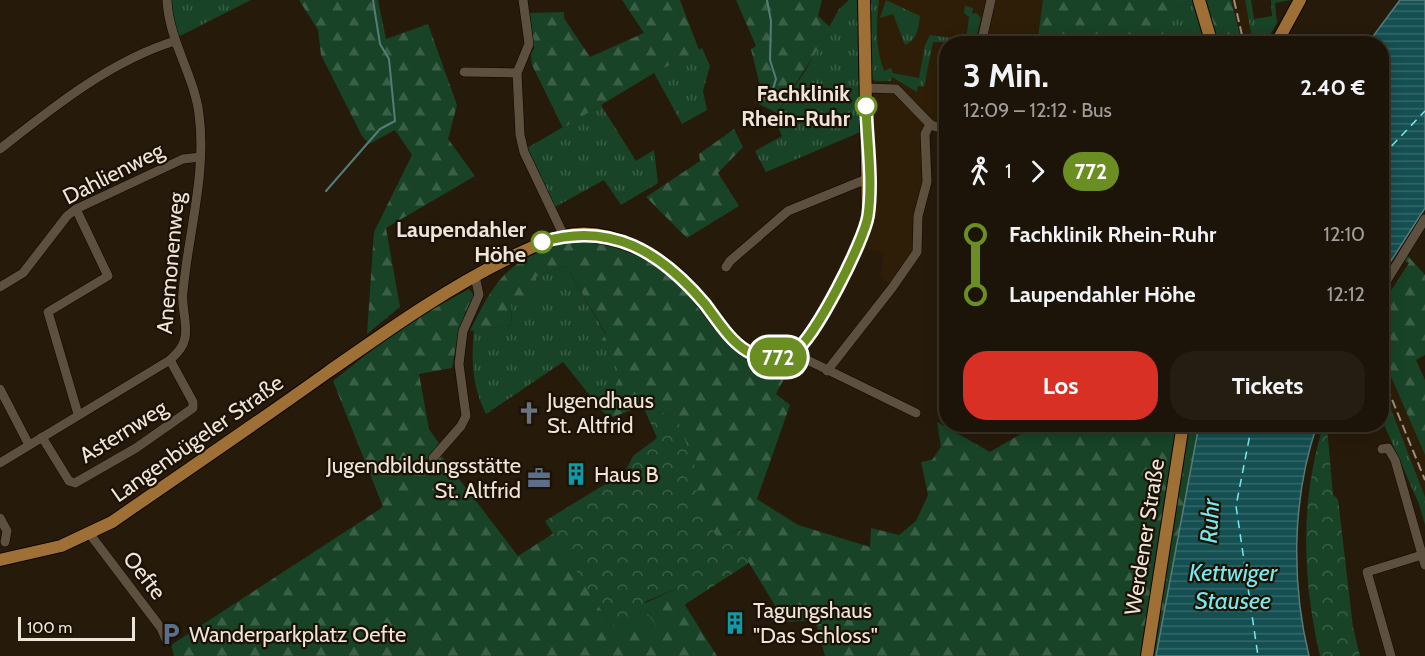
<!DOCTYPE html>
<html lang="de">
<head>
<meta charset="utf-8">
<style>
  :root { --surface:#1c1408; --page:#251d12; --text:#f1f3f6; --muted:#a09e9c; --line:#3a3329; --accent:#d93025 }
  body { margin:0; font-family:Cabin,sans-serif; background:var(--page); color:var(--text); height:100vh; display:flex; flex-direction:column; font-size:22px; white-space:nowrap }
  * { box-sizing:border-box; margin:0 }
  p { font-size:20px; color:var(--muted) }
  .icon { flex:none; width:33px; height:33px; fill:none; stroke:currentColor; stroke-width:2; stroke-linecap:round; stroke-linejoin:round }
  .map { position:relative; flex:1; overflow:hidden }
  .side { position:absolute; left:939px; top:36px; width:450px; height:396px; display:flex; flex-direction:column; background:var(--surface); border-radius:24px; box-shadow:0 3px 15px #0003,0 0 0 2px var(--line) }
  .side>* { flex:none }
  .badge { padding:0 12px; border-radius:20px; font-size:21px; line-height:39px }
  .scale { position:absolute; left:18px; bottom:15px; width:117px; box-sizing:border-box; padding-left:6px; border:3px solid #ede4da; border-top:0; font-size:16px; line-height:21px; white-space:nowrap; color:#ede4da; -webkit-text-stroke:4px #1c1103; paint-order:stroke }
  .map>.badge { position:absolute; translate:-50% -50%; box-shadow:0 0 0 3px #fff }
  .legs { display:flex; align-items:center; gap:9px; height:66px; padding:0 24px; font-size:20px }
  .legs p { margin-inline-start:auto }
  .head { display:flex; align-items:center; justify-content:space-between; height:102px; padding:0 24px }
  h1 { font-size:33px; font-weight:700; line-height:45px }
  .primary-button { display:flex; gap:12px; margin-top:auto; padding:12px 24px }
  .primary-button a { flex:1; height:69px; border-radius:24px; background:var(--accent); color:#fff; font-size:24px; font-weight:700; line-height:69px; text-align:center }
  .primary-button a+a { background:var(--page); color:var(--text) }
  ul { padding:0 24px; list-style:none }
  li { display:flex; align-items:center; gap:21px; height:60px; font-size:22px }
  li i { display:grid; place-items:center; width:9px; height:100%; margin:0 8px; background:currentColor }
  li i::after { content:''; width:15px; height:15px; margin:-8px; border:4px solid; border-radius:50%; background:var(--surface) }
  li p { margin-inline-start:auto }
  li:first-child i { background:linear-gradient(#0000 50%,currentColor 0) }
  li:last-child i { background:linear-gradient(currentColor 50%,#0000 0) }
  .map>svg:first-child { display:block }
  .built { fill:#2e1e07 }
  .grass { fill:url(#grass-tufts) }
  .forest { fill:url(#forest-firs) }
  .park { fill:url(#park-crowns) }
  .water { fill:url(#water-rules); stroke:#557c7b; stroke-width:1.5 }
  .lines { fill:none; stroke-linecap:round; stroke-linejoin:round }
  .stream { stroke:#557c7b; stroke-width:2 }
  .ferry { stroke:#79e9f0; stroke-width:1.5; stroke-dasharray:8 6; stroke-linecap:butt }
  .minor-casing { stroke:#0f0500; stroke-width:10 }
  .major-casing { stroke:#0f0500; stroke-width:14 }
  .minor { stroke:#5e503e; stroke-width:9 }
  .major { stroke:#9f7036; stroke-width:12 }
  .rail { stroke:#9a9083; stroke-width:2; stroke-dasharray:9 4.5; stroke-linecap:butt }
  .line-1-casing { stroke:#fff; stroke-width:14 }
  .line-1 { stroke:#6b8e23; stroke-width:9 }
  .stop-1-dot { fill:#fff; stroke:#6b8e23; stroke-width:3 }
  .labels { text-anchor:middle; stroke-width:4.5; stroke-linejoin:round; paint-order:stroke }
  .stop-label { font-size:22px; font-weight:bold; fill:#ede4da; stroke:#1c1103; text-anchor:end }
  .street-label { font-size:22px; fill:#ede4da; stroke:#1c1103 }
  .poi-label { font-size:22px; fill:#ede4da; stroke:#1c1103; text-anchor:start }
  .water-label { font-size:24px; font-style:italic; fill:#79e9f0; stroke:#1c1103 }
</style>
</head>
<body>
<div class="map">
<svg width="1425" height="656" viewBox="0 0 1425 656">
  <defs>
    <pattern id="grass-tufts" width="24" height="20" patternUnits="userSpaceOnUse" patternTransform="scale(1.5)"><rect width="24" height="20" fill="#184327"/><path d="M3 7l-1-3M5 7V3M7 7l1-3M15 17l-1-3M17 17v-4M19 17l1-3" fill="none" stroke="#3a5e46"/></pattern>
    <pattern id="forest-firs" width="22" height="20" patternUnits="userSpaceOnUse" patternTransform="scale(1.5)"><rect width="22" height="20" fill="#184327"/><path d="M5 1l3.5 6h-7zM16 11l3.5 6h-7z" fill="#3a5e46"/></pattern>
    <pattern id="park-crowns" width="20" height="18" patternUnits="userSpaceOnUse" patternTransform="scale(1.5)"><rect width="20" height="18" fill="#184327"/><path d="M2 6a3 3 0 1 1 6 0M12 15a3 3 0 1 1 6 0" fill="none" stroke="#3a5e46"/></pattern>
    <pattern id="water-rules" width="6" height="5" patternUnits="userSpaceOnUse" patternTransform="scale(1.5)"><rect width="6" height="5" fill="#144f52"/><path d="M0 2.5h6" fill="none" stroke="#36686a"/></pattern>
  </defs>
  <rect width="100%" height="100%" fill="#261a0a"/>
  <g class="built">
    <path d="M867,0H1043L1037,43L946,44V134L930,130L917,248L891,286L880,275L884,253L863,248Z"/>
    <path d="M1231,0H1245L1253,43H1242Z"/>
    <path d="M1382,356L1425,455V525L1419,504L1382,420Z"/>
  </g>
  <g class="grass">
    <path d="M170,0H251L178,37Z"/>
    <path d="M849,0H860L863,131L766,172L755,151L782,136L778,127L789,119L777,113L805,71L839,9Z"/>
    <path d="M868,0H879C876,24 875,48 884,71L891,68L893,73L919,78L925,45L930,35L966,40L969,17L964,13L965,6L973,8L972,14L976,13L981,18L975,43L933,42L924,87L918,86L917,92L892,77L891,81H876L870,78Z"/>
    <path d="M886,0L920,16C918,28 918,40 905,45L893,14L880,18Z"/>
    <path d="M1245,0H1251L1254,19L1272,16L1271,0H1291L1275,3L1277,23L1265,43H1253Z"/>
    <path d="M1197,3L1210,43L1171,44V9Z"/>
    <path d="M702,48L710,66L703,91L707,110L682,124L654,73Z"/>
    <path d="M601,105L636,161L654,150L658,183L621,205L604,180L555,207L527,148Z"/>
    <path d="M566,266L606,335L601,341L622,373L604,413L563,362L486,414C472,386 471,362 474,330L512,325L511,304L536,277Z"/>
    <path d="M1382,386L1425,497V525L1419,504L1382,420Z"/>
  </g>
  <g class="forest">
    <path d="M299,0H378L386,39L428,24L457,105L448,139L475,176L386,228L400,307L367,334L374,232L412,155L395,130L369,144L362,136L321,55L318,30Z"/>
    <path d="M622,0H680L699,50L654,73L563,128L532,65L531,54L534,48L530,13L564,12V18L590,57L644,33Z"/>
    <path d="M736,0H822L818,16L831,28L777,113L755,102L760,86L751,49L756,46Z"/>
    <path d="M1043,0H1196L1197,3L1172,9L1171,43L1037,44Z"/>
    <path d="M1202,0H1231L1242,43H1216Z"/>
    <path d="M734,129L743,147L718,173L739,206L687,238L646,197L700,161L699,154Z"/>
    <path d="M573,241C665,248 685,293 740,356C758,364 774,365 793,362L776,394L790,405L757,499L798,525L870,547L871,528L899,535L916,521L928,495L921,462L932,460L941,447L937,422L990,452L1036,425H1182L1145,656H825L815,620L785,622L740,548V529L718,540L692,496L677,418L642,406L613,417L604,413L621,373L601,341L606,334L566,266L536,277L538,299L511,304L512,325L470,331C498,274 510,258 573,241Z"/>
    <path d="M1407,255L1425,275V355L1416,360L1425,380V455L1382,356V340L1389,331L1382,323L1384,301L1409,263L1404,260Z"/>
    <path d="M469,289L474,295C460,318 457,342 452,368L419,374L429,429L440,445V454L518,556L554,533L608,621L675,589L717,656H174L171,645L383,507L333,381L402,326Z"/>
    <path d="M1186,425H1199L1156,656H1150Z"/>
  </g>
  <g class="park">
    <path d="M643,406L677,418L701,483L693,497L718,539L741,529L740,548L749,563L684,605L675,589L645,602L644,609L656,625L647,632L641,623L623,631L608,621L545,521L625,472L633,456L657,438Z"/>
    <path d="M1323,426L1327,427L1333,495L1338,499L1353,627L1360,656H1320C1302,577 1300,503 1323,426Z"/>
  </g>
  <g class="water">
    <path d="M1400,0H1425V208L1382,275V44L1368,43Z"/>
    <path d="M1199,425H1317C1292,498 1291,582 1309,656H1156Z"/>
  </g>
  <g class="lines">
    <g class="stream">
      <path d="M767,0L771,21L770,60L776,79L773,89"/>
      <path d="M326,191L380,129L395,121L389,59L380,44L373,0"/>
    </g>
    <g class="ferry">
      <path d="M1382,156L1425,111"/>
      <path d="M1252,424L1236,506L1258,656"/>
    </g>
    <g class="minor-casing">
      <g id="minor">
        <path d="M523,0L529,44L517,73L520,135L524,152L564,236"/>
        <path d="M981,44L991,0"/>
        <path d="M464,72L517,73"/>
        <path d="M865,88L896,89L930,124L936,127L946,126"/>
        <path d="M0,149C52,108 110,61 175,41"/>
        <path d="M76,209L108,276L48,312L78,414"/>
        <path d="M726,267L730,261L788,211L869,178"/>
        <path d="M0,287L23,273L67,216L76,209L183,159L200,157"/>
        <path d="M1382,288L1425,219"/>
        <path d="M793,353L916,413"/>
        <path d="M827,371L892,288L917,252L918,216L927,182L925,134L930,124"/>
        <path d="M0,389L29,445"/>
        <path d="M42,437L69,481L75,483L136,448L193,408V402L170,360"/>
        <path d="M1382,449L1388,448L1395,460L1425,565"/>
        <path d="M433,458L461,426L466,416L459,364L463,331L479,295L475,276"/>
        <path d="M0,463L170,360C177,353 183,348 185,338C188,323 181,307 183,292C188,234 207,173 199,114C194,75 169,41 167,0"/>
        <path d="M0,518L7,531L5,542"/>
        <path d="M89,533L161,628L167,642"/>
        <path d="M1391,656L1367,572L1422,555"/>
      </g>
    </g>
    <g class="major-casing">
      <g id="major">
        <path d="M1199,0L1212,44"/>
        <path d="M1276,44L1300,0"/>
        <path d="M0,560L61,546L112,522C184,472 257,423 328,372C387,331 444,290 509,258C527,250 544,240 563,236C587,230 613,236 634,246C655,256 673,269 689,286C715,313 739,368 785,356C812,349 861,246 868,217L864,0"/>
        <path d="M1147,656L1183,424"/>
      </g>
    </g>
    <use href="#minor" class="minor"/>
    <use href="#major" class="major"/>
    <g class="rail">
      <path d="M1234,0L1244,44"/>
      <path d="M1382,375L1425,480"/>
    </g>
  </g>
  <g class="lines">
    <g class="line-1-casing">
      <path id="line-1" d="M542,242C611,221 661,252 705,304C717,320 730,341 747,351C761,359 782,360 795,351C815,338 864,241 868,216C873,180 867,142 866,106"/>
    </g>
    <use href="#line-1" class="line-1"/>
  </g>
  <defs>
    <g id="church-bare" transform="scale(1.8)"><path d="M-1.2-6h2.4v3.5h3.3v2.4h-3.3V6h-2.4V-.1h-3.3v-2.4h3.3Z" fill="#6b7280" stroke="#1c1103" stroke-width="2.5" paint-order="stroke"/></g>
    <g id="building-bare" transform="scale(1.8)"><path d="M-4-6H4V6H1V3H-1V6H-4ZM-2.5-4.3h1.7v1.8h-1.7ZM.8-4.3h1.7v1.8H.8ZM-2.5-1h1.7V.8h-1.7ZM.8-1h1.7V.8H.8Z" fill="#0f9aa8" stroke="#1c1103" stroke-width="2.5" paint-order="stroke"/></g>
    <g id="office-bare" transform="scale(1.8)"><path d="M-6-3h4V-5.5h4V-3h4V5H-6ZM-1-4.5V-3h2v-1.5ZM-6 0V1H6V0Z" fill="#5c6f8a" stroke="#1c1103" stroke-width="2.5" paint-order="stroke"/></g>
    <g id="parking-bare" transform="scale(1.8)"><path d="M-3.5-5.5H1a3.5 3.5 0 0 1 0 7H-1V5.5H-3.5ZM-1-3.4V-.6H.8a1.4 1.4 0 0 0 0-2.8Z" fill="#5c6f8a" stroke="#1c1103" stroke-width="2.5" paint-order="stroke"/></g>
  </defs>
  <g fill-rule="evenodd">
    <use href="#church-bare" x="529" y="413"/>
    <use href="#building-bare" x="576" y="474"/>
    <use href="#office-bare" x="539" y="478"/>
    <use href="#building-bare" x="735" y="623"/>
    <use href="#parking-bare" x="171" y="634"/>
  </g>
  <g class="stop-1-dot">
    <circle cx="866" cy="106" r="10"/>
    <circle cx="542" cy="242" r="10"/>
  </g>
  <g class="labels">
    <g class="stop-label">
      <text x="850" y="101">Fachklinik<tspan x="850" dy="25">Rhein-Ruhr</tspan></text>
      <text x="526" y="237">Laupendahler<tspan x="526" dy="25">Höhe</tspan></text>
    </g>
    <g class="street-label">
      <text transform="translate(113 173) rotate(-27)" y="8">Dahlienweg</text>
      <text transform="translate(170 263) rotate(-85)" y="8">Anemonenweg</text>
      <text transform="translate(123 431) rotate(-32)" y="8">Asternweg</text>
      <text transform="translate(197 438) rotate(-35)" y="8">Langenbügeler Straße</text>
      <text transform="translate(1144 537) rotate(-81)" y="8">Werdener Straße</text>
      <text transform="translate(145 575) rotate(52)" y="8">Oefte</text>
    </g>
    <g class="poi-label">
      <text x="547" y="408">Jugendhaus<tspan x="547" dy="25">St. Altfrid</tspan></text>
      <text x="521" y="473" text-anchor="end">Jugendbildungsstätte<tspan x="521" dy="25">St. Altfrid</tspan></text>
      <text x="594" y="482">Haus B</text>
      <text x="753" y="618">Tagungshaus<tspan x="753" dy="25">"Das Schloss"</tspan></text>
      <text x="189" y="642">Wanderparkplatz Oefte</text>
    </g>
    <g class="water-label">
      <text transform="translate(1210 521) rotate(-87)" y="8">Ruhr</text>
      <text x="1233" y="581">Kettwiger<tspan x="1233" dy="28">Stausee</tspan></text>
    </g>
  </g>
</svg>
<div class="scale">100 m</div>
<b class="badge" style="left:778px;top:357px;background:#6b8e23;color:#fff">772</b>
<section class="side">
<div class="head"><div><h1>3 Min.</h1><p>12:09 – 12:12 · Bus</p></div><b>2.40 €</b></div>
<div class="legs"><svg class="icon" aria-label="walk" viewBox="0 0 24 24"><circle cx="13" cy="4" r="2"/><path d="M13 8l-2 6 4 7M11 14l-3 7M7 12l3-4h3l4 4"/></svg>1<svg class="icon" aria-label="forward" viewBox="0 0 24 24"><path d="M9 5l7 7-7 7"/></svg><b class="badge" style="background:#6b8e23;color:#fff">772</b></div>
<ul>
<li><i style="color:#6b8e23"></i><b>Fachklinik Rhein-Ruhr</b><p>12:10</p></li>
<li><i style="color:#6b8e23"></i><b>Laupendahler Höhe</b><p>12:12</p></li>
</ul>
<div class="primary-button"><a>Los</a><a>Tickets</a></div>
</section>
</div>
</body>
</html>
